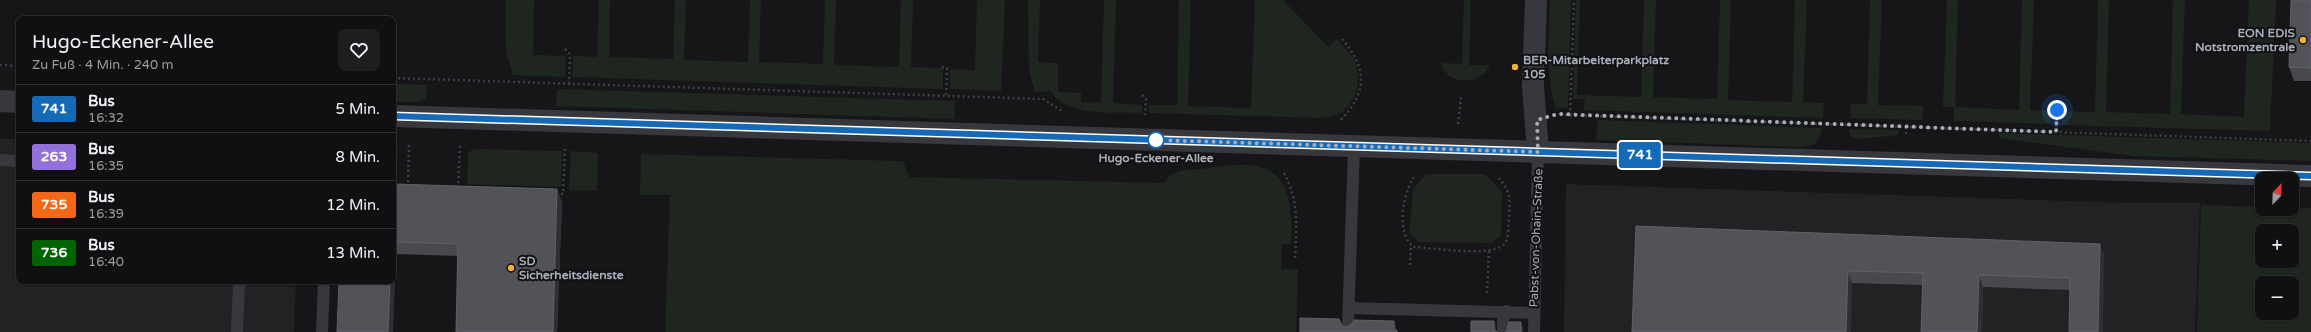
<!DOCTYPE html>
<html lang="de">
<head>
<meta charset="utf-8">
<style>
  :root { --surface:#101012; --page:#1e1e20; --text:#f1f3f6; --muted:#9c9d9f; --line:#303032 }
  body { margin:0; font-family:"Varela Round",sans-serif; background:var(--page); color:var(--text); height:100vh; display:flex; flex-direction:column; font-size:15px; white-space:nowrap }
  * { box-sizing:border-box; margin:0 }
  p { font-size:13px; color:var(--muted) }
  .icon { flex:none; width:22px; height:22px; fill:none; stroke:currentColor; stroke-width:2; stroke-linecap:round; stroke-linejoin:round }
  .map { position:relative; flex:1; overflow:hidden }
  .drawer { position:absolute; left:16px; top:16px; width:380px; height:268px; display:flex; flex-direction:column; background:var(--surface); border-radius:8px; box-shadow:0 1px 3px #0004,0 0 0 1px var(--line) }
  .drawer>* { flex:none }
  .badge { padding:0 8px; border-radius:3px; font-size:14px; line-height:26px }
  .needle { width:26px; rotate:23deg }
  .controls { position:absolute; left:2255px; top:172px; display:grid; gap:8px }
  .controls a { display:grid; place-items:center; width:44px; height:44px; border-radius:8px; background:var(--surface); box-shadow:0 1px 3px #0004,0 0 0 1px var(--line); font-size:20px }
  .you { position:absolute; width:20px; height:20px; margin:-10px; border:3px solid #fff; border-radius:50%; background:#1a73e8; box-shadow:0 0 0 6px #1a73e833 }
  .map>.badge { position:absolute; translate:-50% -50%; box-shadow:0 0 0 2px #fff }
  .round { display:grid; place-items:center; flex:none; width:42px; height:42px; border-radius:8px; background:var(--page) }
  .head { display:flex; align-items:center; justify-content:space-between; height:68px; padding:0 16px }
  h1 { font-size:19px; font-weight:600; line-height:30px }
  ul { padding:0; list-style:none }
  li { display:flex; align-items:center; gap:12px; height:48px; padding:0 16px; border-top:1px solid var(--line) }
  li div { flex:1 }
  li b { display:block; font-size:15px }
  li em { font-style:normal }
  li .badge { min-width:44px; font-weight:700; text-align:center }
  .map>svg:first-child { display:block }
  .built { fill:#222225 }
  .green { fill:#1e261f; fill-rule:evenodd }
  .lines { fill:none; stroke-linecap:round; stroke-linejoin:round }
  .path { stroke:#3d3f44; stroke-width:2.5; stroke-dasharray:2 3; stroke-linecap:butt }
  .service { stroke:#37383d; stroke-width:12 }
  .minor { stroke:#37383d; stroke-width:22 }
  .tertiary { stroke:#37383d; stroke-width:22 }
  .wall { fill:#47494d }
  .shaded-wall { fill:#2f3033 }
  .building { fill:#525359; stroke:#5f6168 }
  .line-casing { stroke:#fff; stroke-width:9 }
  .line { stroke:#156ab8; stroke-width:6 }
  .walk { stroke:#a8adb8; stroke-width:4; stroke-dasharray:0 7.2 }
  .poi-dot { fill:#f2b134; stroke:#111113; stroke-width:1.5 }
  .stop-dot { fill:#fff; stroke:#156ab8; stroke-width:2 }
  .labels { text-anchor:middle; stroke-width:4; stroke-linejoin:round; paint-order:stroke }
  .poi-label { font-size:12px; font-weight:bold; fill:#a8adb8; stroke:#111113; text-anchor:start }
  .stop-label { font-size:12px; font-weight:bold; fill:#a8adb8; stroke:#111113 }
  .street-label { font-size:12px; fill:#a8adb8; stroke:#111113 }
</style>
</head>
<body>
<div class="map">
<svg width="2311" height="332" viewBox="0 0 2311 332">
  <rect width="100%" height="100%" fill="#161618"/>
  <g class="built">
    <path d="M0,139H19V281H296L294,332H0Z"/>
    <path d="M1566,184L2130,203H2200L2195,332H1564Z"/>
  </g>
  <g class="green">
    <path d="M505,0H534L533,55L566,56L565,77L513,75L506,51Z"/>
    <path d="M599,0H610L609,57L673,59L675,0H686L684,60L748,62L750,0H761L759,62L823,64L825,0H836L834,65L899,67L901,0H913L911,67L943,68V89L572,77L573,56L597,57Z"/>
    <path d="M977,0H1005L1001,91L950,89V69L975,70Z"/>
    <path d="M1028,0H1040L1038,62L1058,63V92L1081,93V102L1101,103L1104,0H1116L1113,103L1142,105V113C1117,112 1064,117 1051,91L1035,92L1029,70Z"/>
    <path d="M1179,0H1191L1188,106L1251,108L1255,0H1283L1328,47L1337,39C1342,45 1349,51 1353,58C1364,76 1356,107 1337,115C1332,117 1326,117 1321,118L1149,113V105H1177Z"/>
    <path d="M1464,0H1471L1469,65H1490C1481,86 1447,86 1441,63L1462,64Z"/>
    <path d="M1550,0H1571L1568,108L1556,109C1545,74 1549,36 1550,0Z"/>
    <path d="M1576,0H1580L1577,95L1641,97L1644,0H1656L1653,97L1717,99L1720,0H1731L1728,100L1792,102L1795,0H1807L1803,102L1824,103L1823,118L1584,110L1585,99H1573Z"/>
    <path d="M1870,0H1882L1878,105L1923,106L1922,120L1850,118L1851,104H1867Z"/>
    <path d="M1947,0H1958L1955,107L2019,110L2022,0H2034L2030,110L2051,111L2050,124L1954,121V107H1943Z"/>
    <path d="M2098,0H2109L2106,112L2170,114L2173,0H2185L2181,114L2244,117L2249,0H2276L2270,131L2062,125V111L2095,112Z"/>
    <path d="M393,84L427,85L426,99L416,102H393Z"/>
    <path d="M557,89L955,101L954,119L556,106Z"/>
    <path d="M1598,120L1822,128L1820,136L1815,144L1801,147L1596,140Z"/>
    <path d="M1850,129L1899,130L1898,135L1859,139L1850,136Z"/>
    <path d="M1999,133L2311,143V161L2133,156L1999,138Z"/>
    <path d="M393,146L398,147L396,182H393Z"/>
    <path d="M476,149L562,151L561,187L467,184L468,152Z"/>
    <path d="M571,151L598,153L597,191L569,190Z"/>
    <path d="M641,154L903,161L909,177L1164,183C1166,181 1169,176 1172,174C1179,170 1200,169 1208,168C1278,156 1294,176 1291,244H1282L1281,269L1298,270L1296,332H665L670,195H640Z"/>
    <path d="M1426,174H1485L1502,192L1501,236L1492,243L1419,242L1409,233L1413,189Z"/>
    <path d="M2201,205L2262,207V209L2311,208V332H2197ZM2262,231H2292V261H2262ZM2262,283H2292V313H2262Z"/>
  </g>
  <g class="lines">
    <g class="path">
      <path d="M565,49L570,54L569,84"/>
      <path d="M0,65L19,66"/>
      <path d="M942,67L947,68L946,97"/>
      <path d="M393,78L1043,99L1062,111"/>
      <path d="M1142,95L1146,99L1145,115"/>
      <path d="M1560,115L2311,141"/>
      <path d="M1570,115L1574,0"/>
      <path d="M1341,120C1368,91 1367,68 1342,39"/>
      <path d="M1458,124L1461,97"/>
      <path d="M1906,127V136"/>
      <path d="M2056,132L2057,110"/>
      <path d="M1284,173C1300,201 1296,231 1295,261"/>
      <path d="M1414,177C1403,194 1395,233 1414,247C1434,248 1489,257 1503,245C1510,239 1508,226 1509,218C1510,200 1511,192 1499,178"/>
      <path d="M408,187L409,144"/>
      <path d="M458,188L460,145"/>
      <path d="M556,194H563L565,148"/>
      <path d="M1410,265L1411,245"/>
      <path d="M1487,293L1489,250"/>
    </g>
    <g class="service">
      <path d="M0,160L19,161"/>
      <path d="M1349,308L1533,313"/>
      <path d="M1348,325L1354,146"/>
      <path d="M237,332L239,281"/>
      <path d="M322,332L324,281"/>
      <path d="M1503,332V320L1506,311"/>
      <path d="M1534,332L1538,152"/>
    </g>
    <path class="minor" d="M1536,0L1533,86L1538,152"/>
    <g class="tertiary">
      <path d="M0,101L19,102"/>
      <path d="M393,116L2311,176"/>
    </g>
  </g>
  <g class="wall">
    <path d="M2311,0V81H2294L2289,67Z"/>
    <path d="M393,184L562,201L557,332H456L458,256L396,254L393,281Z"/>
    <path d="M1636,226L2104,256L2070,290L1983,287L1982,332H1921L1923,285L1852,283Z"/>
  </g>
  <g class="shaded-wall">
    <path d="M557,189L562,201L557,332H553Z"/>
    <path d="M2100,244L2104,256L2103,332H2098Z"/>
    <path d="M393,246L396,254L393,332H388L390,281H393Z"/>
    <path d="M1848,271L1852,283L1851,332H1846Z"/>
    <path d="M1979,275L1983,287L1982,332H1977Z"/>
    <path d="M1394,321L1396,326V332L1394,330Z"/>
    <path d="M1494,321L1496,327V332L1494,330Z"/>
    <path d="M1521,322L1523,328V332H1521Z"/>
  </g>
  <g class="building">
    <path d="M2291,0H2311V68L2289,67Z"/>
    <path d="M393,184L557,189L553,332H456L458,244L393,242Z"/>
    <path d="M1636,226L2100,244L2098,332H2069L2070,278L1979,275L1977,332H1921L1923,273L1848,271L1846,332H1632Z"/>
    <path d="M339,281H390L388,332H337Z"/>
    <path d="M1300,318L1339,319L1342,326L1346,327L1352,324L1354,320L1394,321V330H1397V332H1300Z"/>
    <path d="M1471,321H1494V330L1497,332H1471Z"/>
    <path d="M1509,322H1521V332H1505L1507,331Z"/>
  </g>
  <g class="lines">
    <g class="line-casing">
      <path id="line" d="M393,116L2311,176"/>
    </g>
    <use href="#line" class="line"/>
    <path class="walk" d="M1156,140L1538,152L1537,120L1558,114L2056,132L2057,110"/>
  </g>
  <g class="poi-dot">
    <circle cx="2303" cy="40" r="4"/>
    <circle cx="1515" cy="67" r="4"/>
    <circle cx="511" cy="268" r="4"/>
  </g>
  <circle class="stop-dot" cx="1156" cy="140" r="8"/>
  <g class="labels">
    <g class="poi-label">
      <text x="2295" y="37" text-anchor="end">EON EDIS<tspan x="2295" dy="14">Notstromzentrale</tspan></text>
      <text x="1523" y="64">BER-Mitarbeiterparkplatz<tspan x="1523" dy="14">105</tspan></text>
      <text x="519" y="265">SD<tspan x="519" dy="14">Sicherheitsdienste</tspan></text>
    </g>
    <g class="stop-label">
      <text x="1156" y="162">Hugo-Eckener-Allee</text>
    </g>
    <g class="street-label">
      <text transform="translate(1536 238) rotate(-88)" y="4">Pabst-von-Ohain-Straße</text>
    </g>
  </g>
</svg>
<div class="controls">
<a><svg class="needle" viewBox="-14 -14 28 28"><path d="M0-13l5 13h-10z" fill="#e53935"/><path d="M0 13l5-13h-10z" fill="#9c9d9f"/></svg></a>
<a>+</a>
<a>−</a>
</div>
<div class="you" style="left:2057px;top:110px"></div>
<b class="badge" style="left:1640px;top:155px;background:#156ab8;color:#fff">741</b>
<section class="drawer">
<div class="head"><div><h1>Hugo-Eckener-Allee</h1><p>Zu Fuß · 4 Min. · 240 m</p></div><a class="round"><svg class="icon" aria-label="heart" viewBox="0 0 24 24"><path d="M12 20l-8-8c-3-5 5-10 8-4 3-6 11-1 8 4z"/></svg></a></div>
<ul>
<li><span class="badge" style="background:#156ab8;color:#fff">741</span><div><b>Bus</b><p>16:32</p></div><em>5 Min.</em></li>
<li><span class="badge" style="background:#9370db;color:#fff">263</span><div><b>Bus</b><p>16:35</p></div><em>8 Min.</em></li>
<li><span class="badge" style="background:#f46717;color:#fff">735</span><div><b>Bus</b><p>16:39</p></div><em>12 Min.</em></li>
<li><span class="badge" style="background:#006400;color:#fff">736</span><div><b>Bus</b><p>16:40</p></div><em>13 Min.</em></li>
</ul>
</section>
</div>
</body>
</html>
